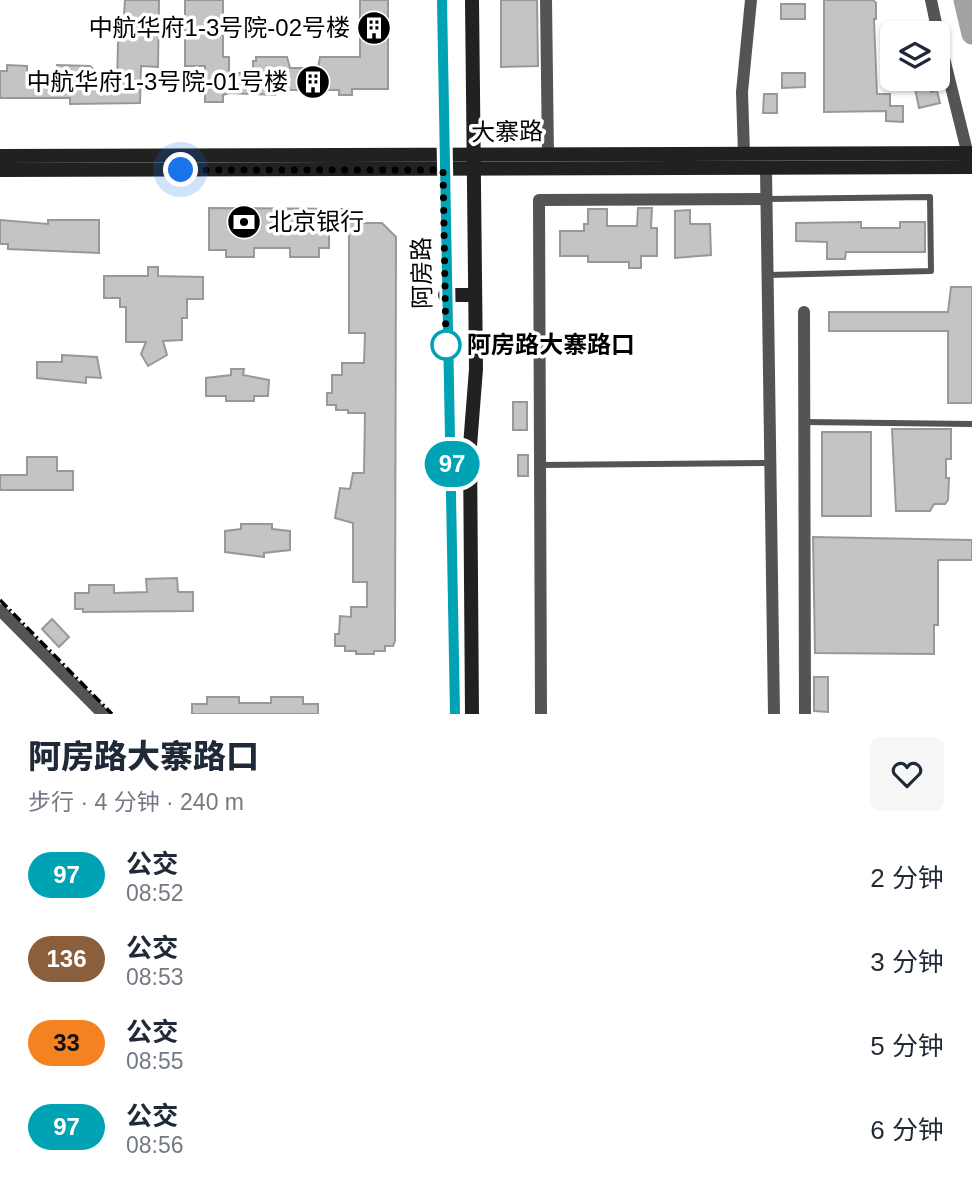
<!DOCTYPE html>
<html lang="zh">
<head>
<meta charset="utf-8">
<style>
  :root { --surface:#fff; --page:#f6f6f7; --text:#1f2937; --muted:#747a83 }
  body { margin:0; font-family:Arial,"Noto Sans SC",sans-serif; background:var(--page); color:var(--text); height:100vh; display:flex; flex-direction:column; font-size:26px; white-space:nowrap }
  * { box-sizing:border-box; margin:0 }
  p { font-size:23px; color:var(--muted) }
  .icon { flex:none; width:38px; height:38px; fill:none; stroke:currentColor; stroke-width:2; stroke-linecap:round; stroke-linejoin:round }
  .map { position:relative; height:714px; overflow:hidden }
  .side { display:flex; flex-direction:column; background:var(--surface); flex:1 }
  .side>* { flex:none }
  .badge { padding:0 14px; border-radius:23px; font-size:24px; line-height:46px }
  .controls { position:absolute; left:880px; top:21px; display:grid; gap:14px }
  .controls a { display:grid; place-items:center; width:70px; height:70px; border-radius:10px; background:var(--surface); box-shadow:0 2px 5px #0004; font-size:35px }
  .you { position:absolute; width:35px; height:35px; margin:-18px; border:5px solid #fff; border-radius:50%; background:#1a73e8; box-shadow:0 0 0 10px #1a73e833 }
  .map>.badge { position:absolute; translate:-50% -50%; box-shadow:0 0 0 4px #fff }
  .round { display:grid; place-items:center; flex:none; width:74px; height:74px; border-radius:10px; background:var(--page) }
  .summary { display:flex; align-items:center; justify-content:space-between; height:119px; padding:0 28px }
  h1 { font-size:33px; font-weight:800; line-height:52px }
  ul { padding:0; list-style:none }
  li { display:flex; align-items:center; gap:21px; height:84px; padding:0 28px }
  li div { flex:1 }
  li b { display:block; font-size:26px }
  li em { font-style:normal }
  li .badge { min-width:77px; font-weight:700; text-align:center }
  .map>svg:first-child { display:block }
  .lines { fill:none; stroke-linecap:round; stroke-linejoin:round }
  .river { stroke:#a2a2a2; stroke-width:21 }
  .building { fill:#c4c4c4; stroke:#989898; stroke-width:2 }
  .lane { stroke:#545454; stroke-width:6 }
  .street { stroke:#545454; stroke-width:12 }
  .secondary { stroke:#212121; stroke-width:14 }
  .rail { stroke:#000; stroke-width:3.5; stroke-dasharray:10 3.5 2 3.5; stroke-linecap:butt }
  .line-casing { stroke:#fff; stroke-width:16 }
  .line { stroke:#00a3b4; stroke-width:10 }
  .walk { stroke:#000; stroke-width:7; stroke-dasharray:0 12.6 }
  .stop-dot { fill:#fff; stroke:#00a3b4; stroke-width:3.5 }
  .labels { text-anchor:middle; stroke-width:7; stroke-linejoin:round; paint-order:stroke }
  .poi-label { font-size:24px; fill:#000; stroke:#fff; text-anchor:end }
  .street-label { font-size:24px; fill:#000; stroke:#fff }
  .stop-label { font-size:24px; font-weight:bold; fill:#000; stroke:#fff; text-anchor:start }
</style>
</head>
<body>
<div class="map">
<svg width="972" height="714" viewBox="0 0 972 714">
  <rect width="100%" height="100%" fill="#fff"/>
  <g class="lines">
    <path class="river" d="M964,0L972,34"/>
  </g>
  <g class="building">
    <path d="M125,0H159L158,67L141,66L140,103L70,104V98H0V71H7V65L27,66V77H57V65L90,66L93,69V85H117L118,43L120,30H123Z"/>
    <path d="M185,0H223V57H229V73H253V61H256V57H287L290,68H318L320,57H360V0H388V89H352V95H339V90H275V95L229,93L223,95V102H205V66H185Z"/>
    <path d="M501,0H537L538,66L501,67Z"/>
    <path d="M824,0H873L876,3V19H874L877,94H890V106H903V122L886,121V111L824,112Z"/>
    <rect x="781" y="4" width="24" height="15"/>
    <path d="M782,73H805V87L782,88Z"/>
    <path d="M913,79H928L931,92L937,91L940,103L919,108Z"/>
    <path d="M764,94H777V113H763Z"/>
    <path d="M209,208L349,209V232H329V248H319V257H290V248H254V257H226V250H209Z"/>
    <path d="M638,208H652L651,228H657V256H641V268H629V262H588V256H560V231H584V224H588V209H607V226H637Z"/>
    <path d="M690,210V224H710L711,255L675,258V211Z"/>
    <path d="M0,220L48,224V220H99V253L8,249V244H0Z"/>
    <path d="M861,222V228H900V222H925V252H846L845,259H827V242L796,241V223Z"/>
    <path d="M349,223H382L396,237L395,641L393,646H385V651H374V654H356V651H345V646H335V634H339L340,616L351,617V607H367V582H353V523L335,518L340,488L350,489L353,473H364L365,413H348V410H336V405H327V393H332V375H342V363H364L365,333H349Z"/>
    <path d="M148,267H158V276L203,277V299H187V318H182V340L163,341L167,355L148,366L141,354L146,342H126V307H120V298H104V276H148Z"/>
    <path d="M951,287H972V403H948V331H829V312H948Z"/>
    <path d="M62,355L97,357L101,378L86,377V383L37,378V362H62Z"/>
    <path d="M231,369H244L243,375L269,380L268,396H254V401H226V396H206V378L231,375Z"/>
    <rect x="513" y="402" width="14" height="28"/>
    <path d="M892,429H951V459H946V478H949L948,500L945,504H934L930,511H896Z"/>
    <rect x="822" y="432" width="49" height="84"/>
    <rect x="518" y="455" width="10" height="21"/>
    <path d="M27,457H57V471H73V490H0V475H27Z"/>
    <path d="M241,524H272V529L290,531V550L264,553V557L225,552V531L241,529Z"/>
    <path d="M813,537L972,540V560H938V625H934V654L815,653Z"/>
    <path d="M177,578L178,592H193V611L83,612V609H75V593H89V585H114V593L147,592L146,579Z"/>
    <path d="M52,619L69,637L59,647L42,629Z"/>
    <path d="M814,677H828V712L814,711Z"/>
    <path d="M207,697H239V703H271V697H303V704H318V714H192V704H207Z"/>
  </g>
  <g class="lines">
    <g class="lane">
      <path d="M767,199L930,197L931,271L768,275"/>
      <path d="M805,422L972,424"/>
      <path d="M540,465L770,463"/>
    </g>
    <g class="street">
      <path d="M546,0L548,155"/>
      <path d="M931,0L938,33"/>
      <path d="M938,34L969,159"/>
      <path d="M744,154L742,92L751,0"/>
      <path d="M766,169L774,714"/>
      <path d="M804,312L805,714"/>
      <path d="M0,610L103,714"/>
      <path d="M541,714L539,200L767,199"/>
    </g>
    <g class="secondary">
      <path d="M442,0L455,714"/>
      <path d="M472,0L476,369L470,446L472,714"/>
      <path d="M0,156L972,153"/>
      <path d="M0,170L972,167"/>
      <path d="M445,295H475"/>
    </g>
    <path class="rail" d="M0,600L112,714"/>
  </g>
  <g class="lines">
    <g class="line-casing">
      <path id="line" d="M442,0L455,714"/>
    </g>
    <use href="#line" class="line"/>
    <path class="walk" d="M181,170H443L446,345"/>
  </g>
  <defs>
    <g id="building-disc" transform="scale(1.75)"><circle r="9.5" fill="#000" stroke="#fff"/><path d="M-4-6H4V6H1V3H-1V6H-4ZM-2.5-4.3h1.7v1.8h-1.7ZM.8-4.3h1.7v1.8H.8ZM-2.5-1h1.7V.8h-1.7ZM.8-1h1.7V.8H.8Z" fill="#fff"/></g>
    <g id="bank-disc" transform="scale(1.75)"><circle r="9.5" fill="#000" stroke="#fff"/><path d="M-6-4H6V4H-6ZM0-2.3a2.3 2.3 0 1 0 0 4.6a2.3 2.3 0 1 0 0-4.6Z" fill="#fff"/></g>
  </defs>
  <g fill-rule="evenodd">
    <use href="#building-disc" x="374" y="28"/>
    <use href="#building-disc" x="313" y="82"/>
    <use href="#bank-disc" x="244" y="222"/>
  </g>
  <circle class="stop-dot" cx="446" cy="345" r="14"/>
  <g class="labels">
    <g class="poi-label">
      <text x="350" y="36">中航华府1-3号院-02号楼</text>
      <text x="288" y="90">中航华府1-3号院-01号楼</text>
      <text x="268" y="230" text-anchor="start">北京银行</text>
    </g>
    <g class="street-label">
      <text transform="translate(507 132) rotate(-1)" y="8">大寨路</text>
      <text transform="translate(422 273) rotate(-91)" y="8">阿房路</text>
    </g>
    <g class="stop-label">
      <text x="467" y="353">阿房路大寨路口</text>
    </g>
  </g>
</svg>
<div class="controls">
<a><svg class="icon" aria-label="layers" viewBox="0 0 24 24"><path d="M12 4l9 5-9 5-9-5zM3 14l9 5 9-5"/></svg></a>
</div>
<div class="you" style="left:181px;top:170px"></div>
<b class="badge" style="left:452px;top:464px;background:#00a3b4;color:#fff">97</b>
</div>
<section class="side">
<div class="summary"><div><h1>阿房路大寨路口</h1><p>步行 · 4 分钟 · 240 m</p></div><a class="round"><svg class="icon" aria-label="heart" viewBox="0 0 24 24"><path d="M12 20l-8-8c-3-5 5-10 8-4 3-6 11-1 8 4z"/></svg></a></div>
<ul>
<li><span class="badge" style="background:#00a3b4;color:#fff">97</span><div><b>公交</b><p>08:52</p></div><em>2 分钟</em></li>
<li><span class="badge" style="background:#8b5e3c;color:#fff">136</span><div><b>公交</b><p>08:53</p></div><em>3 分钟</em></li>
<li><span class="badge" style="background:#f58220;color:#111">33</span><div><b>公交</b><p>08:55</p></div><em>5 分钟</em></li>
<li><span class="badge" style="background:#00a3b4;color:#fff">97</span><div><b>公交</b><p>08:56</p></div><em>6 分钟</em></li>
</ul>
</section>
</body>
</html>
